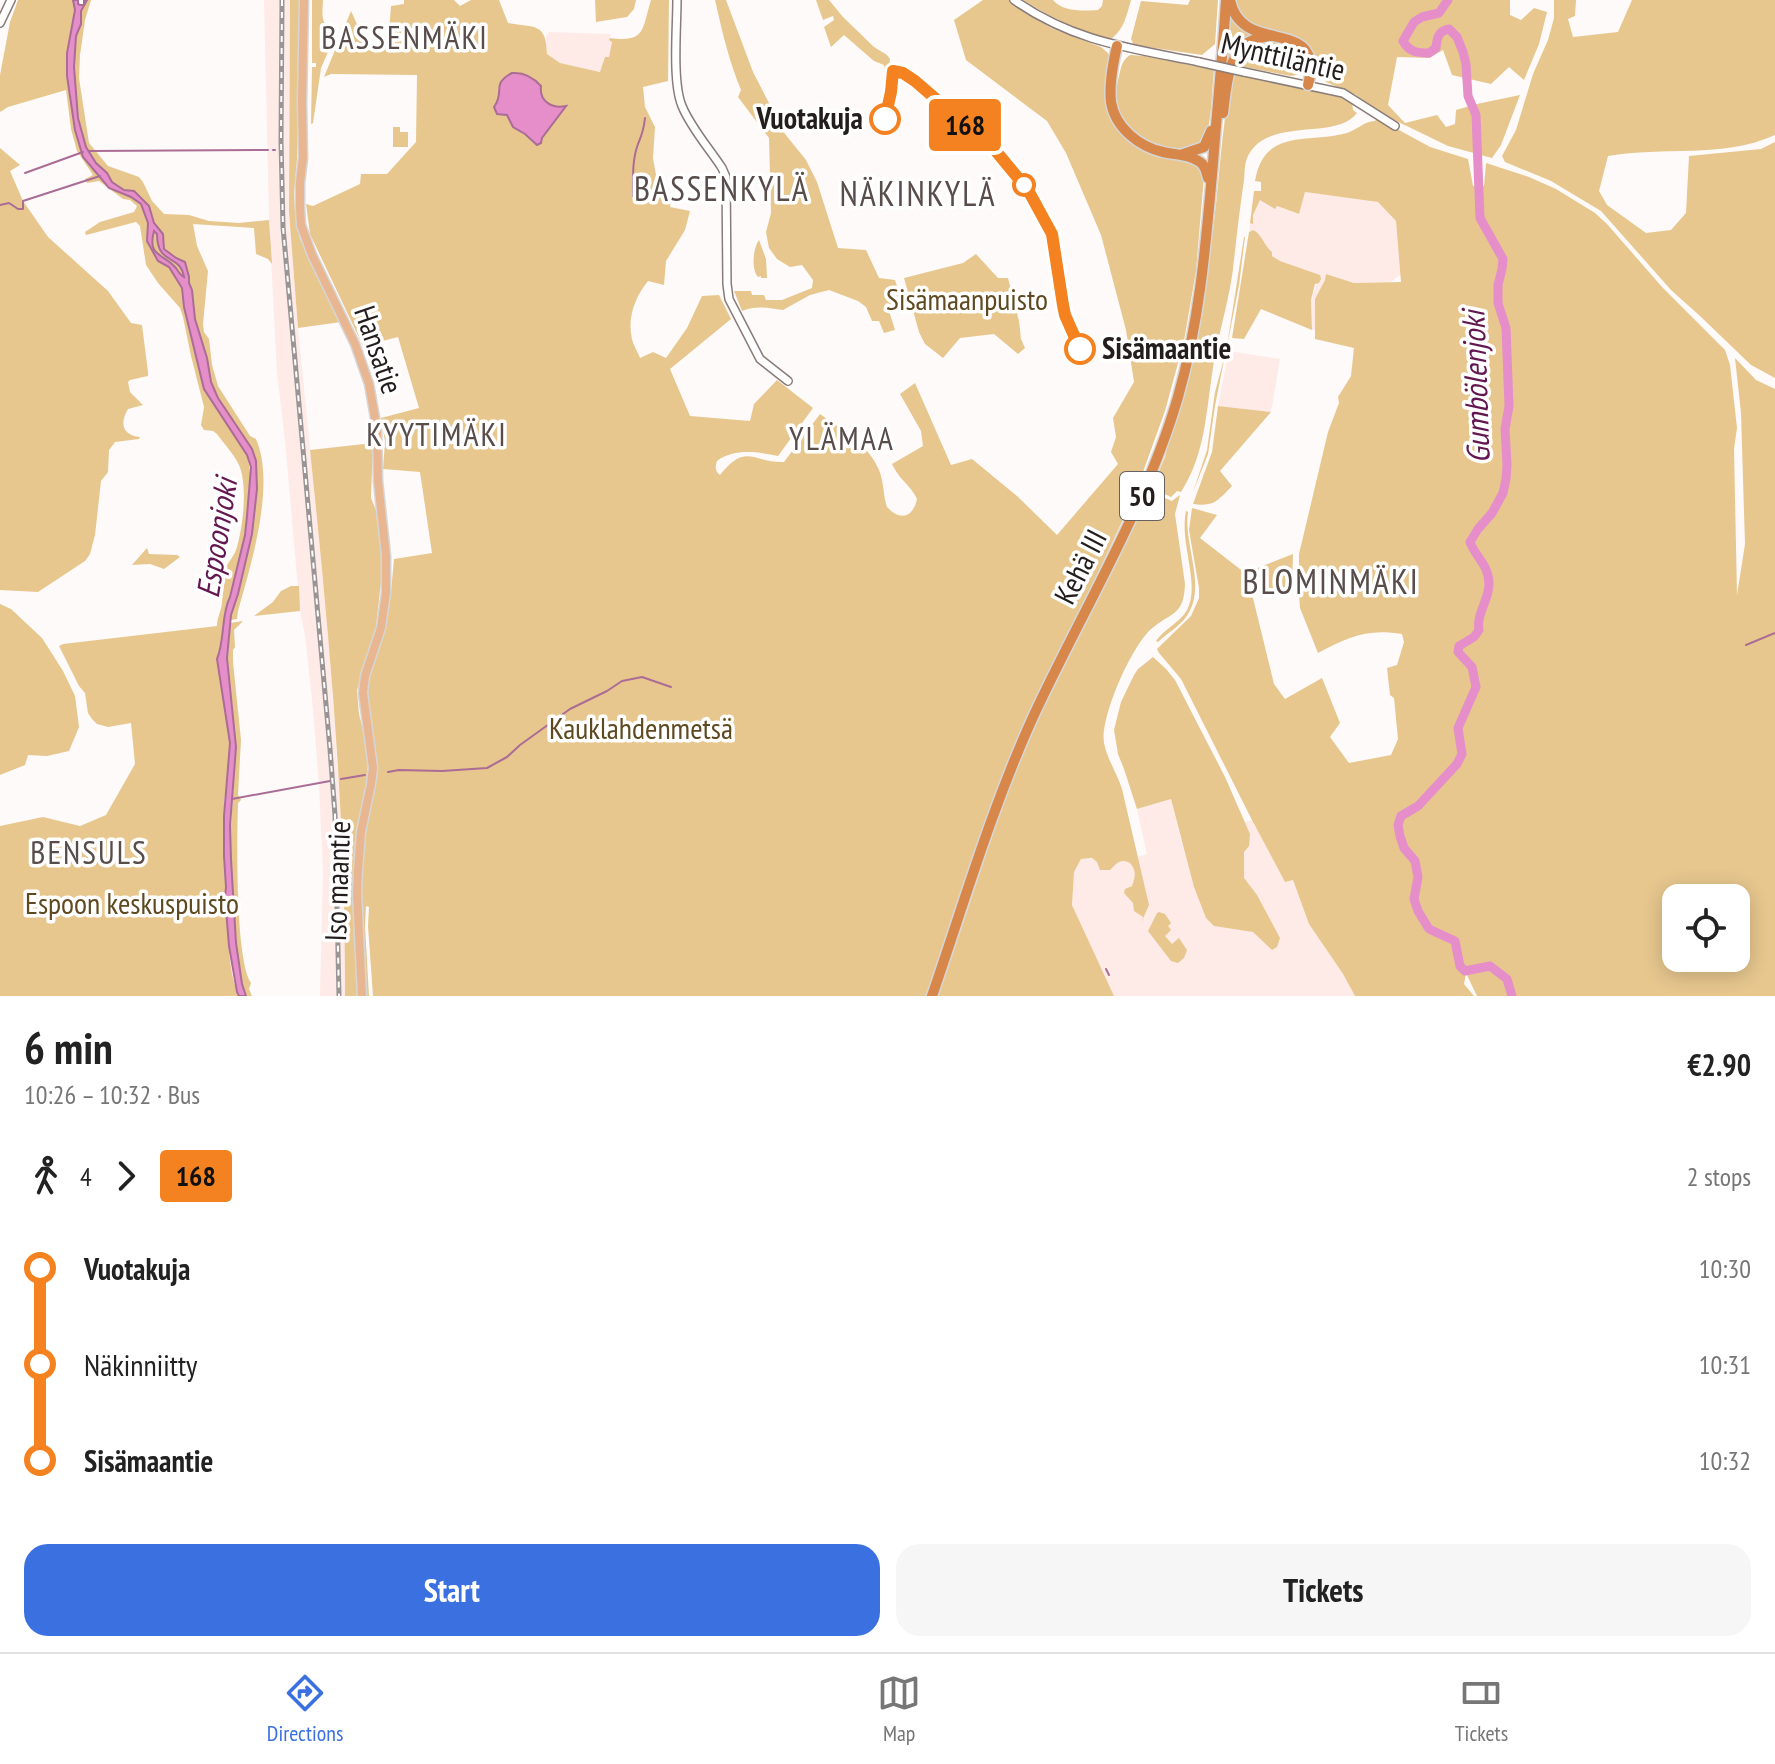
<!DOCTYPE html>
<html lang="en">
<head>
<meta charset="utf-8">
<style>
  :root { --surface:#fff; --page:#f6f6f6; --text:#222; --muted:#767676; --line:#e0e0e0; --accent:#3a70e0 }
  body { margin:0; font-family:"PT Sans Narrow",sans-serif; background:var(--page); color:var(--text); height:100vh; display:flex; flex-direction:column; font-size:30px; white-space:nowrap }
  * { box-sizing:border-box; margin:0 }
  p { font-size:26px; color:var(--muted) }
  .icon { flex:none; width:44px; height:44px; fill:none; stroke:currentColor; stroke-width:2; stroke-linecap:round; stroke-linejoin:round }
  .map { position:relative; height:996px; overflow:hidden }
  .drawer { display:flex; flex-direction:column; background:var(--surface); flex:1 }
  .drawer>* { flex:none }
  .badge { padding:0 16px; border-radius:6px; font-size:28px; line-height:52px }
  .fabs { position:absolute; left:1662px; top:884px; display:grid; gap:16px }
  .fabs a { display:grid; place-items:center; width:88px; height:88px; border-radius:16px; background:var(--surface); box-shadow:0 4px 20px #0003; font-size:40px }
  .map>.badge { position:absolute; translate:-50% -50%; box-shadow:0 0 0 4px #fff }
  .legs { display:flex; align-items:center; gap:12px; height:88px; padding:0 24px; font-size:26px }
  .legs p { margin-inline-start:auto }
  .overview { display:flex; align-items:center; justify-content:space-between; height:136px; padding:0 24px }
  h1 { font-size:44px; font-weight:700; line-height:60px }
  .primary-button { display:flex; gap:16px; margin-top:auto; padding:16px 24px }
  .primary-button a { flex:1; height:92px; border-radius:24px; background:var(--accent); color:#fff; font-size:32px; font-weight:700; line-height:92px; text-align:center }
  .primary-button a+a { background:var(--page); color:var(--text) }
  ul { padding:0 24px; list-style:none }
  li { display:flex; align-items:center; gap:28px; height:96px; font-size:30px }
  li i { display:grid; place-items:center; width:12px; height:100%; margin:0 10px; background:currentColor }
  li i::after { content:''; width:20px; height:20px; margin:-10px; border:6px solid; border-radius:50%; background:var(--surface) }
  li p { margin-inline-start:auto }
  li:first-child i { background:linear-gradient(#0000 50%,currentColor 0) }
  li:last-child i { background:linear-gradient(currentColor 50%,#0000 0) }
  .menu { display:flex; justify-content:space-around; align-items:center; height:112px; border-top:2px solid var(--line); background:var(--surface); font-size:22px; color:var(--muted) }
  .menu a { display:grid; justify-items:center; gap:4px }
  .menu .active { color:var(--accent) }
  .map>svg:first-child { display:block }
  .built { fill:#feebe7 }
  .green { fill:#e7c78e; fill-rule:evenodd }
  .water { fill:#e58eca; stroke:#ab6c96; stroke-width:2; fill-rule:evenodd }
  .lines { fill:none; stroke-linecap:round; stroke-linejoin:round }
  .stream { stroke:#ab6c96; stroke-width:2 }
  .river { stroke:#e58eca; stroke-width:9 }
  .minor-casing { stroke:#897c79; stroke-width:10 }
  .major-casing { stroke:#d7d6d6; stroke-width:11 }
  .highway-casing { stroke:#d7d6d6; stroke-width:13 }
  .minor { stroke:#fff; stroke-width:7 }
  .major { stroke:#e8b792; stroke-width:8 }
  .highway { stroke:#d8874a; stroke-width:10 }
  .rail-casing { stroke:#999594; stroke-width:5 }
  .rail { stroke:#fff; stroke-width:2; stroke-dasharray:6; stroke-linecap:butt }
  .minor-bridge-casing { stroke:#897c79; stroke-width:10; stroke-linecap:butt }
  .minor-bridge { stroke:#fff; stroke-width:7 }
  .line-1-casing { stroke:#fff; stroke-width:18 }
  .line-1 { stroke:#f58220; stroke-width:12 }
  .stop-1-dot { fill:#fff; stroke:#f58220; stroke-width:4 }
  .labels { text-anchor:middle; stroke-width:7; stroke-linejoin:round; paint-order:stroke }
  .shield { fill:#fff; stroke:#656261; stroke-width:2 }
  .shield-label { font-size:28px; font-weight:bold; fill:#231e1d }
  .street-label { font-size:30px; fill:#231e1d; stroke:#fff }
  .stop-label { font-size:30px; font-weight:bold; fill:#231e1d; stroke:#fff; text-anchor:end }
  .park-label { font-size:30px; fill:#5e4920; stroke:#fff }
  .neighbourhood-label { font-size:32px; letter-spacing:2px; fill:#594d4b; stroke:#fff }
  .water-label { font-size:32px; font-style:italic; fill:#631751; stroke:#fff }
  .quarter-label { font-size:34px; letter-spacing:2px; fill:#594d4b; stroke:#fff }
</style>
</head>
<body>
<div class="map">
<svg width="1775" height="996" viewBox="0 0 1775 996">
  <rect width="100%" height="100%" fill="#fdfaf9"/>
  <g class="built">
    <path d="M264,0H290L289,213L298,328L328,626L341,820L345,929V996H320L323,872L319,786L313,709L305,635L300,611L285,440L277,373L269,220Z"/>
    <path d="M549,32L611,34L609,40L612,41L609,57H605L601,72L560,63L547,54L546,37Z"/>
    <path d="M1305,192L1378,202L1396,221L1401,274L1391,282L1354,283L1326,274L1325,280L1315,299V330H1312L1311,300L1320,275L1280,261L1272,256L1251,230L1249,232L1250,223H1253V215L1260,200L1298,214Z"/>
    <path d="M1229,351L1280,359L1271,412L1218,406Z"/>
    <path d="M1171,799L1182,844L1252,820L1285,881L1293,880L1309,924L1343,974L1355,996H1114L1072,905L1074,872L1081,859L1137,857L1147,854L1137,809Z"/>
  </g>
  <g class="green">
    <path d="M18,0H73L75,10L67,53V76L75,130L83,157L96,171L141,204L148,223L147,241L158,261L169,267L182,288L184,307L204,389L247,455C258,493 239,558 230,597C221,614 225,640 217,659C220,687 229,716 230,744C230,769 223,794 224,819C225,854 225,888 227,923C229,947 229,974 239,996H0V826L43,817L80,826L106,815L135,764L131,723L108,727L97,724L92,719L88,713L85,693L79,686L59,646L63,644L217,626C217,617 221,612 222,603C223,594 221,586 222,578C224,566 232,560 236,550C243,529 248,485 239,465C234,454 224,444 217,434L213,431L204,430L201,425L204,407L191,356L183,317L180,308L158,283L146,265L140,226L136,222L86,235L85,232L100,222L134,212L137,206L130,200L123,199L99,181L87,183L85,179L93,175L77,151L71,129L66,90L8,107L0,112V75L10,22Z"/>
    <path d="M87,0H91L85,20L80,55L79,78L89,143L108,166L139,177L143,182L152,201L164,214L189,215L209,221L239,223L269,220L272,264L268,259L256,254L254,228L193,224L197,246L208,271L203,324L204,332L209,339L212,365L218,386L250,436L256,439C276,485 251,564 238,611L237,619L231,620V615L238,594L252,534L257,489L252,449L218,398L211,382L207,358L195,319L192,290L188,282L189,276L176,258L164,250L161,230L154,223L149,206L144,201L112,182L103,169L96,163L86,147L78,118L74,67L76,36L80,28L81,11Z"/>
    <path d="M290,0H300L297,159L294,194L295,212L300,239L341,322L298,328L289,212Z"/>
    <path d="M312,0H323C322,19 321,22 335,36L321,68L313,123L311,124L312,67H316V63H312Z"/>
    <path d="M404,0H454L460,6L471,0H499L508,23C535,28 546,22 547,54L560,63L600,72L605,57H609L612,42L609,40L610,38C646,43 642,29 651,0H669L668,81L643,87L645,107L655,127L653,158L656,175L671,200L670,207L690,211L685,230L666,261L664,285L648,281C635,297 627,318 632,339C633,345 638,352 640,358L653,352L666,358L687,328L702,296L719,295L731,319L670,369L690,416L750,421L754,404L777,380L813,408L778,456C759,452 734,448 717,461C715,467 715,471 720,475C747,442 752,463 784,462L820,414C841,429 869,445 879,470C884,482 883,495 887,507C900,521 913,518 917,499C910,484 900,481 892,464L923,446L921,431L900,394L915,383L951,465L972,459L1017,496L1057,535L1118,464L1111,452L1116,437L1113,418L1134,382L1126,330L1101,235L1066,153L1047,121L966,60L954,20L983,0H1009L1051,28L1101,47L1108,53L1110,58C1111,74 1102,92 1107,108C1112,128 1135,149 1155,156C1174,162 1194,155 1204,176L1196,271L1184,341L1165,411L1135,494L1017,745L971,869L927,996H373L368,926L369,907L366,906L365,926L369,996H364L361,927V865L367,817L373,795L377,769L365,701L368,679L377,654L391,592L394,559L432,553L420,472L383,469L385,441L381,418L419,408L398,337L363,346L310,234L306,204L313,206L360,184L361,174H387L416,142L417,75L331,74L324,77L351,11L366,44L388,45L391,6L404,4Z"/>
    <path d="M595,0H636L634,9L627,17L596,22Z"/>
    <path d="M715,0H726L753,72L785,134L806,160L817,182L838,248L866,250L879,278L895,280L904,307L889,311L895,330L884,333L879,321H872L866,307L858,301L829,290L810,295L783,310C768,308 757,305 742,311L734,291H751L752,295H764L766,300H782L812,288L813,280L802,265L790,267L777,259L769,248L766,232L771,213L769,138L738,97L741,90C729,61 722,31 715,0Z"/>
    <path d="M816,0H829L843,17L874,47L887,55L890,59L889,71H885L884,65L874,61L844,35L831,47L824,27L834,20L833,16L823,20Z"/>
    <path d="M1023,0H1053C1063,12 1083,11 1098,10L1102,6L1103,0H1131C1127,14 1124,30 1111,39C1076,30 1054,19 1023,0Z"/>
    <path d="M1190,0H1218L1215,44L1202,55L1134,45L1131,39L1141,1L1188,5Z"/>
    <path d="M1233,0H1510V15L1521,20L1534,8L1547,12L1539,44L1524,80L1509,67L1491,84L1452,75L1443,50L1429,58L1397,57L1388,105L1405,123L1437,115L1446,127L1455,124L1456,110L1477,104L1520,95L1501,145L1492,158L1448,146L1384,115L1356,95L1326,82L1316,67L1314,56L1307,45L1293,37L1260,28L1242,19Z"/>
    <path d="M1554,0H1576L1575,16L1568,19L1573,37L1618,32L1632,0H1775V135C1722,159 1663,146 1608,156L1599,191L1607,205L1646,233L1671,230L1686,213L1689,156L1761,149L1775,142V378L1751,365L1700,316L1671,290L1601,211L1551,181L1505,162L1502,156L1516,130L1533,74L1548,40L1554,18Z"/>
    <path d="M1230,11L1261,34L1254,36L1226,74Z"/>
    <path d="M1268,40C1276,41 1287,43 1295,47C1310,56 1311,74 1291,76L1235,65L1248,46Z"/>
    <path d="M1130,55L1145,56L1214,70C1212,86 1212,124 1205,137C1200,146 1193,147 1184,148C1158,150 1136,139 1122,117C1121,116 1116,107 1115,106C1113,97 1117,85 1119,76C1121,67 1122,60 1130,55Z"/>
    <path d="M1233,74L1342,97L1352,102L1353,110L1357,113C1337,141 1267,116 1248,156C1244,164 1245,172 1244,180C1240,207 1237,233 1234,260C1231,293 1221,324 1215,356C1206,403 1208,450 1181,492L1177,491L1171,497L1152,488L1165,457L1169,440C1183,375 1200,309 1211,243C1220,187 1220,129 1233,74Z"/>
    <path d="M1377,118L1430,147L1468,159L1473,186H1484L1486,163L1529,177L1556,189L1595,213L1607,224L1662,287L1725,350L1730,365L1737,428L1734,449L1737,595L1745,544L1741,413L1735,358L1756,380L1775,389V996H1477L1466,973L1464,984L1474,996H1355L1343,974L1309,924L1293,880L1285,882L1252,820L1181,679L1159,653L1157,649L1191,616L1199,598V588L1189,530L1192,508L1217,515L1200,538L1245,573L1293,554L1292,587L1251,590L1274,684L1285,699L1322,678L1340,723L1330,737L1349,763L1391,755L1398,739L1394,698L1390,695L1387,668L1397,665L1404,642L1402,634C1367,628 1348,637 1318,653L1300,608L1299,595V554L1328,432L1339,403L1338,397L1351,376L1354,348L1315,339V299L1325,280L1326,274L1354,283L1401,282L1396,221L1378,202L1305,192L1299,214L1277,206L1275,209L1260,200L1253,215V224L1250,223L1254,191H1261V182L1255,181C1264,127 1309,144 1347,133C1357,130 1364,121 1375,121ZM1676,898H1736V958H1676Z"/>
    <path d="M393,127H400V132H408V147H393Z"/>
    <path d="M0,148L20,165L10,171L23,201L48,237L108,291L131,323L142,325L148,372V376L130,380L128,382L130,392L143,405L128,409C119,424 123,435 140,437L139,439L115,442L109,450L108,472L101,481L95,535L90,554L85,561L38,592L0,590Z"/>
    <path d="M1253,230C1262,234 1264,246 1272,252V256L1280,261L1320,275L1321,279L1319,283L1315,284L1311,300L1312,330L1261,309L1244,339L1232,338L1249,232Z"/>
    <path d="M154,231L158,234L168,259C177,262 184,267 184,277C180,275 178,271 176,268C163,253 147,257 154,231Z"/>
    <path d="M1244,237H1245L1239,285L1227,346Z"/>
    <path d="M759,240L766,259L767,278H761V276L758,277C751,270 753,248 759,240Z"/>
    <path d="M976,254L998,278H1008L1019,321L1021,339L1025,348L1018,354L994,334L960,338L943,358L925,344L919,332L904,278L963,263Z"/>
    <path d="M1225,355L1215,406L1208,454L1193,492L1207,450L1215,392Z"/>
    <path d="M1218,406L1271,412L1220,471L1232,486C1218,500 1215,507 1193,504L1212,452Z"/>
    <path d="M373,443L371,498L376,510L383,564L374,645L357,690L359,714L367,746L368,759L367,781L359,831V996H345C346,814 329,632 310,450Z"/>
    <path d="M1149,491L1172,501L1180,495L1175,514L1185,584C1184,617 1170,612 1150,630C1131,648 1100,717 1104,743C1107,759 1117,773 1122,789L1149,905L1141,923L1143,917L1134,911L1133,903L1124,893L1125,889L1132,886C1135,877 1137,871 1130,863C1120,858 1117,863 1110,870H1100L1097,862L1092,858L1081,859L1074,872L1072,905L1114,996H938C970,908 995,818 1032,732C1067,650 1112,572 1149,491Z"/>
    <path d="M1186,511L1188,512C1183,545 1208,588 1186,617C1179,627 1167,633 1158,642L1156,641C1165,628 1180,623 1187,610C1201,585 1179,543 1186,511Z"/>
    <path d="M147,548L149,554L177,555L180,557L164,569L150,564L132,565Z"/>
    <path d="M291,586H299L300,611L254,616L273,602L281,591Z"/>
    <path d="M0,604L11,609L42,638L63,671L75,696L79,727L69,751L47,756L28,755L25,765L0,775Z"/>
    <path d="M243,621L234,630L235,647L233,650V662L241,740L238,795L241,800L238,803C237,837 235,960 251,983L249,989L252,996H246L242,984L236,943L230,843L236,747L232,702L227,671L230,623Z"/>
    <path d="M1153,657L1166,669L1175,680L1225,777L1250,834L1249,846L1244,852V878L1257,895L1280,938L1277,947L1272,950L1253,932L1214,926L1206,918L1194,887L1171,799L1137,809L1124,769L1118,754L1114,730L1121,702L1134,675L1138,669Z"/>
    <path d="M1159,912L1165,914L1171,923L1168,926L1171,930L1165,936L1172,944L1179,938L1187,950L1184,958L1178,963L1171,961L1148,931L1157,913Z"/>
  </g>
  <g class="water">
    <path d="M73,0H78V4L80,5H84V0H87L81,11V24L76,36L74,67L78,118L86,147L96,163L107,173L112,182L124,190L134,191L149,206L154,223L163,234L164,249L176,258L185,262L189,277V283L192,290L195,319L207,358L211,382L218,398L252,449L256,461L257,489L252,534L238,594L231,615L227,658L236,747L230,826L231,859L236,943L242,984L246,996H239L237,992L229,946L225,897L226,887L224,856V816L230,743L217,659C225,640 221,614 230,597L245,535L247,516L251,467L247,455L204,389L184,307L182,288L169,267L158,261L147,241L148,223L141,204L131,197L109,188L83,157L75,130L67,76V53L75,10ZM154,231L157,234C157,266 180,253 184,277C180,275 178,271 176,268C163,253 147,257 154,231Z"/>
    <path d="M512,73C524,72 533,77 541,86C539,102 553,109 566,106L542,138L541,143L537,145L525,134L513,127L507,115L497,114L494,107C506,90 490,85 512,73Z"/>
  </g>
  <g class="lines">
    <g class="stream">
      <path d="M273,150H275"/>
      <path d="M89,151L268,150"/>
      <path d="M25,173L83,152"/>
      <path d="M633,196C633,178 632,160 638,144C642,135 644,128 645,118"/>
      <path d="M0,205L9,203L18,209H23V201L100,176"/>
      <path d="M1746,645L1775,633"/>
      <path d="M388,772L399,770L442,771L487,768L507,757L520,745L570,709L607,691L622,681L642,677L671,687"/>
      <path d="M341,779L365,775"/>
      <path d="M232,799L330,781"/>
      <path d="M1106,969L1109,975"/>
    </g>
    <path class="river" d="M1448,0L1439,13L1422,17L1414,22L1403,41C1409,52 1417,53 1429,53L1436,48C1437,38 1438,31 1449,29L1457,37L1463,52L1466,64L1468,96L1476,115L1480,218L1503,259L1502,269L1498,285V303L1506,328L1509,406L1505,429L1507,465L1506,479L1503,493L1492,513L1478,529L1470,542C1476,558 1489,565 1489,584C1489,600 1476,614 1479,630L1474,637L1459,646L1458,652L1472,667L1476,687L1458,728L1462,754L1457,764L1418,806L1401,816L1398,825L1400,836L1404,848L1415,861L1418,877L1414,899L1418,911L1429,929L1455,941L1460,966L1465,971L1490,966L1507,979L1512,996"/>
    <g class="minor-casing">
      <g id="minor">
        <path d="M677,0C677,27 672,82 682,106C691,128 709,148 722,168L726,177L727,284L729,299L760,359L788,381"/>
        <path d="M1014,0C1074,42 1130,48 1199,62"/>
        <path d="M0,23L11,0"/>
        <path d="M1244,72L1343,93L1395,126"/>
      </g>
    </g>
    <g class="major-casing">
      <path id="major" d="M304,0L302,102L303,158L300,183V208L301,225L312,255L355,344L369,384L377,429L378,481L386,556V593L381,628L365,676L363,693L373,768L371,784L361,832L358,871L357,893L362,996"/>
    </g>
    <g class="highway-casing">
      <g id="highway">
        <path d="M1230,0C1240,50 1302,24 1310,60C1312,68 1310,77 1308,85"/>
        <path d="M1117,46C1113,63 1109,84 1111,102C1115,128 1140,147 1163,152C1176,155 1189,154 1200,162C1206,166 1206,172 1208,178"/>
        <path d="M1223,113C1226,91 1227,52 1251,41C1256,38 1264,37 1270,36"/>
        <path d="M1183,154L1204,147L1211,131"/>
        <path d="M932,996C964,903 992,807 1033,717C1082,611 1145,510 1178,397C1200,320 1206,242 1213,163C1217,109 1223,54 1226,0"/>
      </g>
    </g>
    <use href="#minor" class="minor"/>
    <use href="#major" class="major"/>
    <use href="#highway" class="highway"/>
    <g class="rail-casing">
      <path id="rail" d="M282,0L281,141L283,227L330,749L335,815L339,996"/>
    </g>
    <use href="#rail" class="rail"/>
    <g class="minor-bridge-casing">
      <path id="minor-bridge" d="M1199,62L1244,72"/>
    </g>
    <use href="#minor-bridge" class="minor-bridge"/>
  </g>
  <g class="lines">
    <g class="line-1-casing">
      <path id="line-1" d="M885,119L891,92L893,71L903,73L915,81L995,150L1028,190L1052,234L1063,305L1065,315L1080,349"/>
    </g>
    <use href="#line-1" class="line-1"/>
  </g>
  <g class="stop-1-dot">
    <circle cx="885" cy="119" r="14"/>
    <circle cx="1024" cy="185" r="10"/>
    <circle cx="1080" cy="349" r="14"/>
  </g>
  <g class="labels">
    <rect class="shield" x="1120" y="472" width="44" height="48" rx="6"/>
    <g class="shield-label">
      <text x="1142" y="506">50</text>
    </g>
    <g class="street-label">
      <text transform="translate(1283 57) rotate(13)" y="10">Mynttiläntie</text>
      <text transform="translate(378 350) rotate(71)" y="10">Hansatie</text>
      <text transform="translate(1081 567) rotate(-63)" y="10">Kehä III</text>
      <text transform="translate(338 881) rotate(-88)" y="10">Iso maantie</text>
    </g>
    <g class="stop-label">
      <text x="863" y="129">Vuotakuja</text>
      <text x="1102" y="359" text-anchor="start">Sisämaantie</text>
    </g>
    <g class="park-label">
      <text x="967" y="310">Sisämaanpuisto</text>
      <text x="641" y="739">Kauklahdenmetsä</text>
      <text x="132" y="914">Espoon keskuspuisto</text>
    </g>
    <g class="neighbourhood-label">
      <text x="405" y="49">BASSENMÄKI</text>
      <text x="437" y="446">KYYTIMÄKI</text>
      <text x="842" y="450">YLÄMAA</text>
      <text x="89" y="864">BENSULS</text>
    </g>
    <g class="water-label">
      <text transform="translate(1476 387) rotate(-92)" y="11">Gumbölenjoki</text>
      <text transform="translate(217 538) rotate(-81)" y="11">Espoonjoki</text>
    </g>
    <g class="quarter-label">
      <text x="722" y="201">BASSENKYLÄ</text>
      <text x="918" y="206">NÄKINKYLÄ</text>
      <text x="1331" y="594">BLOMINMÄKI</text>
    </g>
  </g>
</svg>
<div class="fabs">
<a><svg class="icon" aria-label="locate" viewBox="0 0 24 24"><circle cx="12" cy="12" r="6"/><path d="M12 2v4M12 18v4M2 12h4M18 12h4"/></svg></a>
</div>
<b class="badge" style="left:965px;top:125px;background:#f58220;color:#111">168</b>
</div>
<section class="drawer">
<div class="overview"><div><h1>6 min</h1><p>10:26 – 10:32 · Bus</p></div><b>€2.90</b></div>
<div class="legs"><svg class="icon" aria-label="walk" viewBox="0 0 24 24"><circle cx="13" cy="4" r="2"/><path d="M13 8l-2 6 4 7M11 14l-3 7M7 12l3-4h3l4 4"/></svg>4<svg class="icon" aria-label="forward" viewBox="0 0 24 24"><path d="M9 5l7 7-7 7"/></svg><b class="badge" style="background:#f58220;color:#111">168</b><p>2 stops</p></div>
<ul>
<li><i style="color:#f58220"></i><b>Vuotakuja</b><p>10:30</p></li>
<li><i style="color:#f58220"></i><span>Näkinniitty</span><p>10:31</p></li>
<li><i style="color:#f58220"></i><b>Sisämaantie</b><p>10:32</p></li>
</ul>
<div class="primary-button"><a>Start</a><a>Tickets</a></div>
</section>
<nav class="menu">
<a class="active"><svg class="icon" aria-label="directions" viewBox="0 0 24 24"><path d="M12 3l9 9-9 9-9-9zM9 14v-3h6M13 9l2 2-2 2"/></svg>Directions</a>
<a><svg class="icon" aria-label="map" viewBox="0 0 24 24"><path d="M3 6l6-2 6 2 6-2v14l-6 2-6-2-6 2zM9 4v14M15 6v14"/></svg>Map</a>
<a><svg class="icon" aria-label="tickets" viewBox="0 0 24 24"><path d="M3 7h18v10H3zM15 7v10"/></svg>Tickets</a>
</nav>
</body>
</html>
